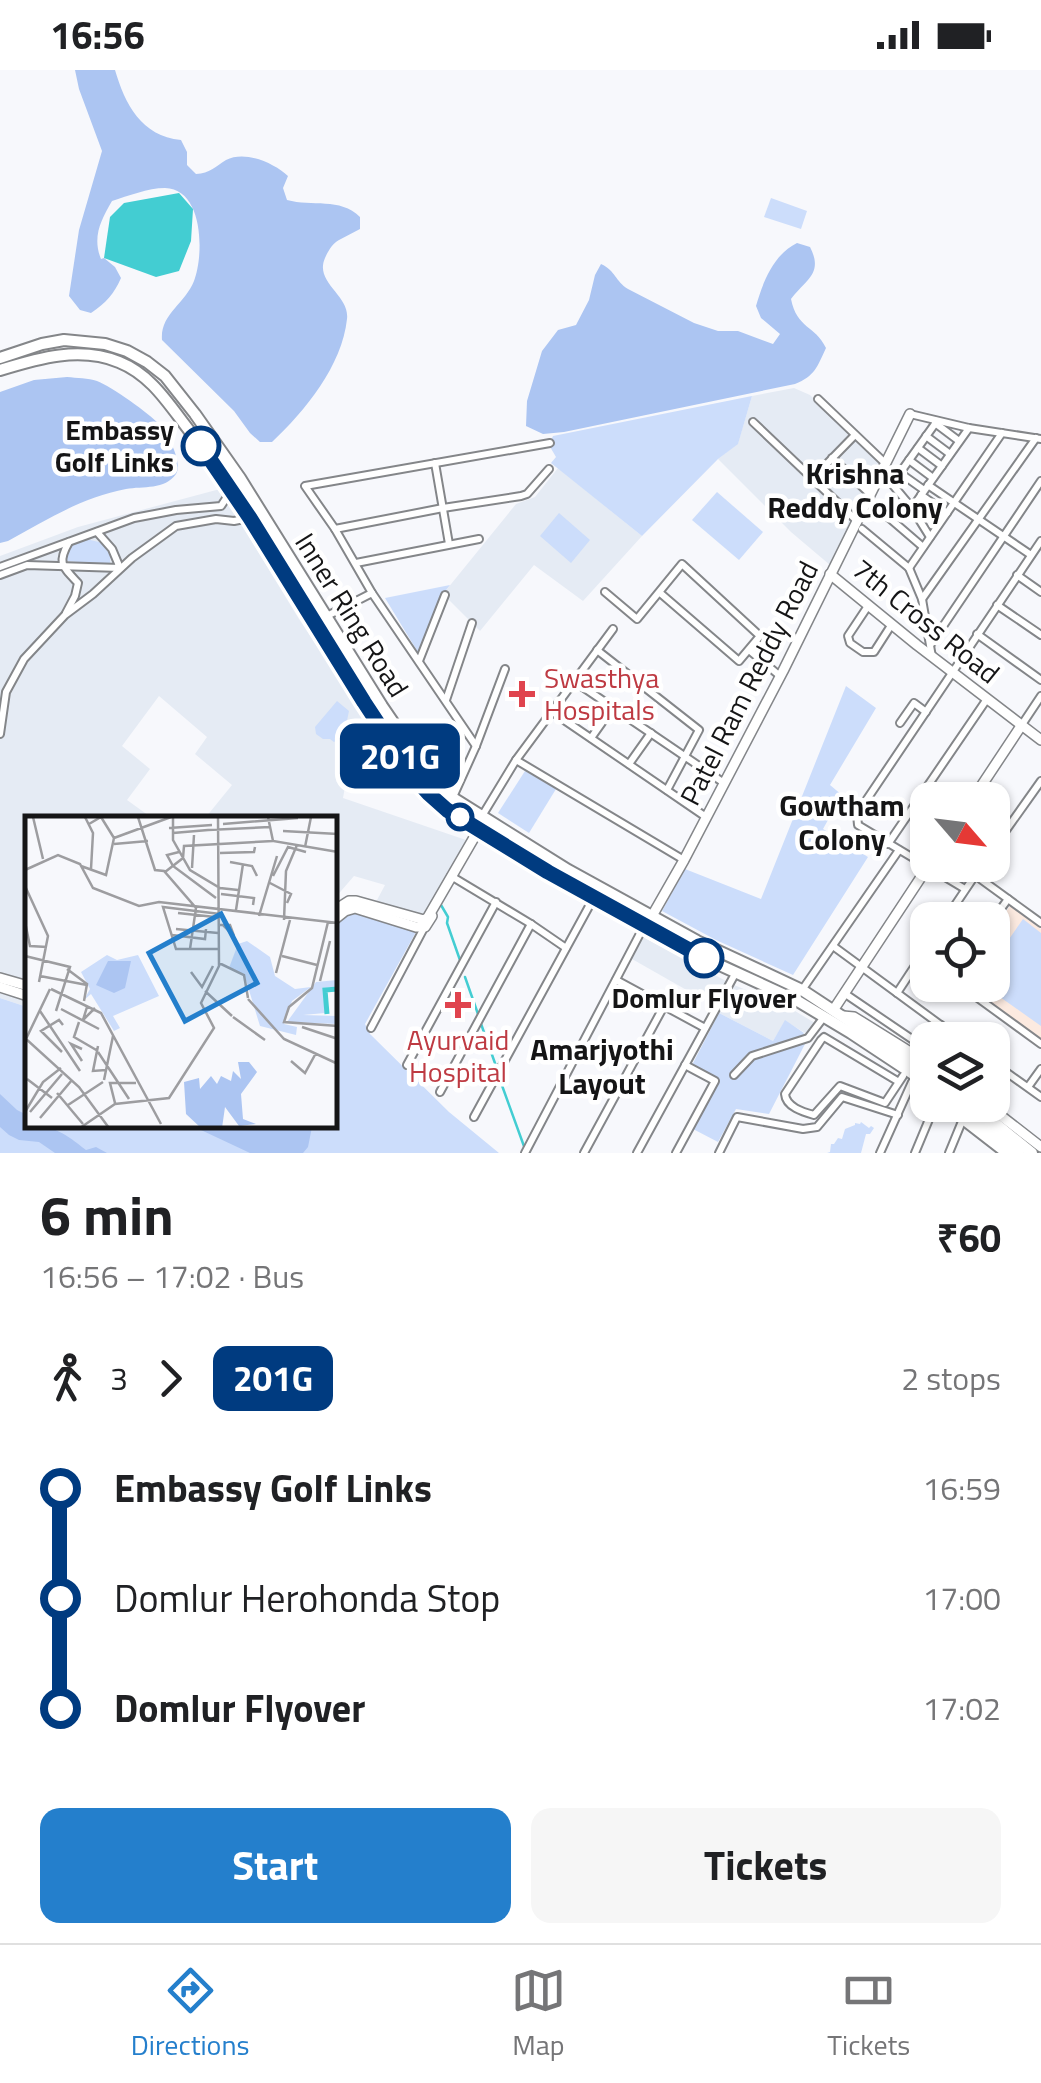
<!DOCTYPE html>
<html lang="en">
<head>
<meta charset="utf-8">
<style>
  :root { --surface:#fff; --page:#f6f6f6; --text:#202124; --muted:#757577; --line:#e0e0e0; --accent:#247fcc }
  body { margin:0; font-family:"Titillium Web",sans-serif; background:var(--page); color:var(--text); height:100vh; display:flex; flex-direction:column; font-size:38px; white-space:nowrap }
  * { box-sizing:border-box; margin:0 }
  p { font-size:32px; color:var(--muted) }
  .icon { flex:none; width:55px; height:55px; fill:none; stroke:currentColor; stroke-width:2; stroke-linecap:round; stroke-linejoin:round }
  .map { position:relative; height:1083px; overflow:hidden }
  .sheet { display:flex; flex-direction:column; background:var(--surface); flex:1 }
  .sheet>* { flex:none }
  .badge { padding:0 20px; border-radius:15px; font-size:35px; line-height:65px }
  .needle { width:65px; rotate:118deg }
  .fabs { position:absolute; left:910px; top:712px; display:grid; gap:20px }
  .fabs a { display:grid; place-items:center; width:100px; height:100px; border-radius:20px; background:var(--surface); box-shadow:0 2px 8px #0004; font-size:50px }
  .map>.badge { position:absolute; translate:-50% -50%; box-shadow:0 0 0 5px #fff }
  .legs { display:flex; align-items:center; gap:15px; height:110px; padding:0 40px; font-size:32px }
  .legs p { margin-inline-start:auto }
  .head { display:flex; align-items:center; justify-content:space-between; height:170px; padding:0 40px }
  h1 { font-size:55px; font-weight:700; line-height:75px }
  .action { display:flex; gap:20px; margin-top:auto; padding:20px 40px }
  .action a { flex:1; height:115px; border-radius:20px; background:var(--accent); color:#fff; font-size:40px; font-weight:700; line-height:115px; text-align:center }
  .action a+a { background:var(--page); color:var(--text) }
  ul { padding:0 40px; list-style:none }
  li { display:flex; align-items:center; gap:35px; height:110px; font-size:38px }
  li i { display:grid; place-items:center; width:15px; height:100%; margin:0 12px; background:currentColor }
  li i::after { content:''; width:25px; height:25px; margin:-12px; border:8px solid; border-radius:50%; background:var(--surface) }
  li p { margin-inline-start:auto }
  li:first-child i { background:linear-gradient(#0000 50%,currentColor 0) }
  li:last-child i { background:linear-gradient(currentColor 50%,#0000 0) }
  .status { display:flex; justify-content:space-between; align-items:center; height:70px; padding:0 50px; background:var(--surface); direction:ltr }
  .status svg { height:28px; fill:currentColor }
  .dock { display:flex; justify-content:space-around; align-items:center; height:140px; border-top:2px solid var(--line); background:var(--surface); font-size:28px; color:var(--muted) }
  .dock a { display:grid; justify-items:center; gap:5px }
  .dock .current { color:var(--accent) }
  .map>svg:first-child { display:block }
  .built { fill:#e5ebf4 }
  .education { fill:#fceae0 }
  .green { fill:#ccddfb }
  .forest { fill:#acc5f2 }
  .water { fill:#43cdd2 }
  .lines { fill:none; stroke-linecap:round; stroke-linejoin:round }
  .stream { stroke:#43cdd2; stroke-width:2.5 }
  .street-casing { stroke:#848689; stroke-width:10 }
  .secondary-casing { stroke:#848689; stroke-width:12 }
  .primary-casing { stroke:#848689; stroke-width:14 }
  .street { stroke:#fff; stroke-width:6 }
  .secondary { stroke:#fff; stroke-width:9 }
  .primary { stroke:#fff; stroke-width:10 }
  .line-1-casing { stroke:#fff; stroke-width:22 }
  .line-1 { stroke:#003b80; stroke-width:15 }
  .stop-1-dot { fill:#fff; stroke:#003b80; stroke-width:5 }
  .health-dot { fill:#e0444e; stroke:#fff; stroke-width:4 }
  .labels { text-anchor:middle; stroke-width:9; stroke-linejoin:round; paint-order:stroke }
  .stop-label { font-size:28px; font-weight:bold; fill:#151516; stroke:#fff; text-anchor:end }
  .street-label { font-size:28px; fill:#151516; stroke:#fff }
  .health-label { font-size:28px; fill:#be3a42; stroke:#fff; text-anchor:start }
  .neighbourhood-label { font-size:30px; font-weight:bold; fill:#151516; stroke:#fff }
  .inset-river { fill:none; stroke:#43cdd2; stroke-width:5 }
  .inset-road { fill:none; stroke:#9d9da0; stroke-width:2.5 }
  .view { fill:#247fcc; fill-opacity:0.15; stroke:#247fcc; stroke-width:5 }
  .inset-edge { fill:none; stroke:#151516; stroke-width:5 }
</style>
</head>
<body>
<div class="status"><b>16:56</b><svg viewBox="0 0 49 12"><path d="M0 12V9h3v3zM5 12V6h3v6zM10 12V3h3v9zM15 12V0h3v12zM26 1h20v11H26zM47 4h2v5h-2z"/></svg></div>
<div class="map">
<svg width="1041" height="1083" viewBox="0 0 1041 1083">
  <rect width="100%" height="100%" fill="#f7f8fc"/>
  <g class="built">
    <path d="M794,318L810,325L882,396L830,495L791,462L718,389L738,373L752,326Z"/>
    <path d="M558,398L642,466L583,531L534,495L480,561L443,524L516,434L535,427Z"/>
    <path d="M220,419L299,549L367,651L355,662L343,728L466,770L425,845L376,832L385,815L354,806L335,828V748H207L206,747L232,715L195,684L207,667L159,626L122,676L150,699L127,730L152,748H28L27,937L0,928V486L78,457Z"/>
    <path d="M643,867L726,911L713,935L632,889Z"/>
    <path d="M734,915L790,938L815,953L807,964L785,951L773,971L719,943Z"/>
  </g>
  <path class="education" d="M1010,836L1041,859V971L963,915H992L993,861Z"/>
  <g class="green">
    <path d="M771,128L807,141L801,159L764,147Z"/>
    <path d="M752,326L738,374L718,389L642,466L551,393L556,387L549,375L553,366Z"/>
    <path d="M717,422L763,462L739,490L692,450Z"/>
    <path d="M559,443L590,470L571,493L540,466Z"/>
    <path d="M86,469L103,473L110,483V493L107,495L68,491L65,484C69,475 77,472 86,469Z"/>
    <path d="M450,515L443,524L419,584L385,528Z"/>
    <path d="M846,616L876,638L830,715L842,725L823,759L868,787L793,905L716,870L662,841L685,799L761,829Z"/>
    <path d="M337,631L349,641L344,665L334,672L330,669H323L316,664L315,657Z"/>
    <path d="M525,701L556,719L529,763L498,743Z"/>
    <path d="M353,843L416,862L365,954L370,964L449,1042L499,1083H0V928L27,937L28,1056H335V853Z"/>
    <path d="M1023,849L1041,863V956L983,915H992L993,892Z"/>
    <path d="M719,943L773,971L785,950L804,963L799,973L805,974L769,1044L736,1039L718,1072L693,1059L719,1009L692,995Z"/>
    <path d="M861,1052L869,1058L871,1056L874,1058L870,1064H866L861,1083H827L830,1082L831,1074H834L838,1068L842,1069L845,1059L855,1055V1053L860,1054Z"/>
  </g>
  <g class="forest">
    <path d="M75,0H115C125,34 141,66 181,70L187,82V95L196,104C210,103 215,97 226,90C245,80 274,93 288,106L283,118L287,130C312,137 340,127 360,147V159C353,163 346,166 339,170C333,173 328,181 325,188C314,213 350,225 347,249C342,296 305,341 272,372H260L250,363L234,341L162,270C160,244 185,234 194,211C204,185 204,119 165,118C148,118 128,126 112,131C101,150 92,167 101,189L104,188L115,197L121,208C114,224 106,233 91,243L80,240L69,226L79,160L102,81L79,19Z"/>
    <path d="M797,173L810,177C824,204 805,210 791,229C797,259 815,255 826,278C817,297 815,306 795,314L564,362L543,364L526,356L527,331L542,281L558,260L576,255L589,230L595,205L601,194C616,201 615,211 628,219L694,253L718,261H738L773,274L780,264L761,248L756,236C763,212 773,185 797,173Z"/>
    <path d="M67,307C77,308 88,308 97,311C111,316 150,344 160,355C168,364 183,393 176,404C165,420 143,416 126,419C83,427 46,450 8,471L0,473V322L34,310Z"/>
    <path d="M0,1024L17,1040L27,1045L28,1056C56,1056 64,1063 86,1080L96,1077L107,1083H55L39,1072L19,1070L9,1065L0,1057Z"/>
    <path d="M168,1056H275C288,1060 299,1054 312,1057L308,1077L303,1083H250L201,1060Z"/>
  </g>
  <path class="water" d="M179,123L193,139L191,171L179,201L156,207L104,188L110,147L124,133Z"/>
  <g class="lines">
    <g class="stream">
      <path d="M441,835L448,847L447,853L461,893"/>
      <path d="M465,907L478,944"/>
      <path d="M480,951L496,996"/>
      <path d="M500,1010L525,1079"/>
    </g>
    <g class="street-casing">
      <g id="street">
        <path d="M818,329L885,393"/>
        <path d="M910,344L969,358L1041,369"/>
        <path d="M753,352L857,451"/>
        <path d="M935,353L959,371"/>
        <path d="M926,366L950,384"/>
        <path d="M918,378L942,396"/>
        <path d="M832,388L870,424"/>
        <path d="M909,390L933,408"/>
        <path d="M435,393L449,474"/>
        <path d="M900,403L924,420"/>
        <path d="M812,409L855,365"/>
        <path d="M928,415L1031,485"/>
        <path d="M921,425L947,443"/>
        <path d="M873,434L923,477"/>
        <path d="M912,438L969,358"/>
        <path d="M335,459L443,438L521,426L527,424L549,399"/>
        <path d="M862,459L909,498L922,529L932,587"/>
        <path d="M930,467L912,438L892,414L937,351"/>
        <path d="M356,493L479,469"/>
        <path d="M0,497L134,448L176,440L221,436L231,421"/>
        <path d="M909,498L1002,363"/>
        <path d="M0,505L27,495L120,498L112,479L97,462"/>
        <path d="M1017,505L1041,522"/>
        <path d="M605,522L637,549L682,494L760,566L739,591L659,522"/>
        <path d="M922,529L1036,368"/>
        <path d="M997,535L1041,565"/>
        <path d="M868,536L848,566L850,573L863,582H874L892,554"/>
        <path d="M66,543L75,526L78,513C62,496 57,493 69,472"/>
        <path d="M325,547L372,523"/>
        <path d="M977,564L1041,610"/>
        <path d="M931,574L1041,411"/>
        <path d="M597,580L699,660L667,720"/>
        <path d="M749,580L780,606"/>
        <path d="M419,591L445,525"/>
        <path d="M574,611L724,713"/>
        <path d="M446,630L472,553"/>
        <path d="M551,641L706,747"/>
        <path d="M900,653L914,633L926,642"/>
        <path d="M1021,656L1041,626"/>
        <path d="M0,664L6,622L24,589L65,545L93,524L132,488L176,456L216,449L234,451L249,448"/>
        <path d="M591,668L613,637"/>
        <path d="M476,676L372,523L335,459L305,416L550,373"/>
        <path d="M516,690L684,790"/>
        <path d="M629,694L651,663"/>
        <path d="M453,727L476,676L505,599"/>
        <path d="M482,746L516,690L613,559"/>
        <path d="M888,774L987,629"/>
        <path d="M992,780L1041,711"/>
        <path d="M975,805L1041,853"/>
        <path d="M451,806L531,854L566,878"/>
        <path d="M965,819L858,755L857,744L1041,471"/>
        <path d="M945,850L982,795"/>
        <path d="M992,851L1008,829"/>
        <path d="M833,876L961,970"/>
        <path d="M616,910L705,958"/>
        <path d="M960,915L1041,974"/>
        <path d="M802,920L899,780"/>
        <path d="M844,923L925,978"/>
        <path d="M897,923L928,876"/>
        <path d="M371,958L424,858"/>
        <path d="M930,970L941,955"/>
        <path d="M992,992L1041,1027"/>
        <path d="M407,995L496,832"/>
        <path d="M734,1005L752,986L808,968L824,947"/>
        <path d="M899,1012L824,967L821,970L785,1024C786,1037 803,1042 814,1045L840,1016L885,1033L903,1006"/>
        <path d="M1028,1017L1041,999"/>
        <path d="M440,1022L531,854"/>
        <path d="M474,1047L593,829"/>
        <path d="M525,1083L644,856"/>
        <path d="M584,1083L664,936"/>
        <path d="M637,1083L735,904"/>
        <path d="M676,1083L715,1011L685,995"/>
        <path d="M719,1083L737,1047L803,1059L817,1057L842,1027L898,1045"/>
        <path d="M880,1083L912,1012"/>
        <path d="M915,1083L935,1035"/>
        <path d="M949,1083L963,1049"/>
      </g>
    </g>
    <g class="secondary-casing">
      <g id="secondary">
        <path d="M830,504L917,575L1041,670"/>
        <path d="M972,730L1021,656"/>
        <path d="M335,840L349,831H356L424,850L428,847L479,759"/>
        <path d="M652,846L684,790L783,601L910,344"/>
        <path d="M335,849L345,841L355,838L416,857H425L432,846"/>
        <path d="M0,908L28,916"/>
        <path d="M0,917L28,926"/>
        <path d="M834,939L929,795"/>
        <path d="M843,946L854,947L928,993"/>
        <path d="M987,1035L1041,1077"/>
      </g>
    </g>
    <g class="primary-casing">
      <g id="primary">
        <path d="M0,288L42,274L64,270L105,274L127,281L147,292L165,306L195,344L240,408L382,636L432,709L453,728L568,800L697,871L802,920L928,1003"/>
        <path d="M0,300C39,288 80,276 119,292C149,304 166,330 185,355C247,435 296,525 351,612C379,656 406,706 447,740L593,828L691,882L796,930L851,963L928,1014"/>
        <path d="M945,1035L1007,1083"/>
        <path d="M957,1035L1019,1083"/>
        <path d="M973,1035L1032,1083"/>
      </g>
    </g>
    <use href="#street" class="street"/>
    <use href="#secondary" class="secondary"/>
    <use href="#primary" class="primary"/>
  </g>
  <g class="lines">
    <g class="line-1-casing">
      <path id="line-1" d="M201,376L250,448L364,632L412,705L429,724L447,740L548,802L704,888"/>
    </g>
    <use href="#line-1" class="line-1"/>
  </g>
  <g class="stop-1-dot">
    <circle cx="201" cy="376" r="18"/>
    <circle cx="460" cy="747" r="12"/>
    <circle cx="704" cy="888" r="18"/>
  </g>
  <g class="health-dot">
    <path d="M517 609h10v10h10v10h-10v10h-10v-10h-10v-10h10z"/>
    <path d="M453 920h10v10h10v10h-10v10h-10v-10h-10v-10h10z"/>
  </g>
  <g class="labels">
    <g class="stop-label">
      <text x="174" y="370">Embassy<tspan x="174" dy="32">Golf Links</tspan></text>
      <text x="704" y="938" text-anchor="middle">Domlur Flyover</text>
    </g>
    <g class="street-label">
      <text transform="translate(352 545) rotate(58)" y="10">Inner Ring Road</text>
      <text transform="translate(926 551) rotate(39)" y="10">7th Cross Road</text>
      <text transform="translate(749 613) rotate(-63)" y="10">Patel Ram Reddy Road</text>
    </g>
    <g class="health-label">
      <text x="544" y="618">Swasthya<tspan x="544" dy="32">Hospitals</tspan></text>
      <text x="458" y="980" text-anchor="middle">Ayurvaid<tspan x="458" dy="32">Hospital</tspan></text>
    </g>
    <g class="neighbourhood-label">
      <text x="855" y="414">Krishna<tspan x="855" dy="34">Reddy Colony</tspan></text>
      <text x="842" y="746">Gowtham<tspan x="842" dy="34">Colony</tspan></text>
      <text x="602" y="990">Amarjyothi<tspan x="602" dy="34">Layout</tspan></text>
    </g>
  </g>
  <g transform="translate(25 746)">
    <rect width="312" height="312" fill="#f7f8fc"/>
    <path d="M222,125L245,141L250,160L270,173L286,171L267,185L259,208L272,211L271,219L235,210L219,158L204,152L213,128ZM82,139L92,144L113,139L134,180L88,200L95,212L89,215L66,178L59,184L65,173L56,156ZM312,164V171L298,172L300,197L278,199L312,200V208L262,206L291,166Z" fill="#ccddfb"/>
    <path d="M83,145H106L100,172L89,177L71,169ZM213,246H224L232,256L216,278L218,303L231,308L214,310L200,291L197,312H176L161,298L159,266L174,262L175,273L186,260L192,268L196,260L206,265L208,255L216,263Z" fill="#acc5f2"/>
    <path class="inset-river" d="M302,198L300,174L313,173"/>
    <path class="inset-road" d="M8,1L18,43M60,1L68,17L66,53M113,1L130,54L139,55L171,92L165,133M148,1V24L165,54L195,72L213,74M243,1L248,25L313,36M64,8L76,1L89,22M198,8L273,2M144,12L187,9M183,14L245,11M258,15L313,18M148,17L183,14M89,22L146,1M89,28L123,25M280,31L286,1M154,36L142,39L148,50L191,82M195,37L229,36L230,31M205,46L227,50L232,60M56,50L81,59L89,22M167,52L169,19M0,54L33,39L55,48L68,72L114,90L134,86L313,107M140,56L158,42L159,30L248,25M248,60L263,31L281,36M245,67L266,78L262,87M0,70L23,120L14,166M196,78L229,82L228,89M211,94L218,48M153,97L190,101M234,100L252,40M259,104L261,55L272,29M0,106L5,130L22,131M303,106L287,172L264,191L259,206L313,210M195,109H205L209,120L198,109M151,113L193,117M147,119L180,123L181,113M194,133H151L138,91L195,98M0,140L45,151L31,195M257,140L292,149M194,147L219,159L223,182M42,153L62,168L59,185M166,156L177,171L188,150M251,157L265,104M15,160L62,169M295,165L305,125M25,173L1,223L54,271L84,312M26,173L76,197L136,308M180,175L207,200M223,183L259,223L313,248M62,191L58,204L70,192M36,193L74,213M15,195L55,255M208,201L240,224M54,206L49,221L73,235M277,211L313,223M73,230L68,255L81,254M57,233L46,228L57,245M37,236L16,215L34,204L38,209M73,236L104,283M266,245L280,257L291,237M2,263L27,282M79,264L88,220M32,277L58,308M90,287L85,267H111M43,289L78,266M0,296L18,266L36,252M5,296L37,258M15,302L47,264M55,312L90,288L144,282L189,212L176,187L194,150L193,1"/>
    <path class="view" d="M196,98L232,167L160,205L124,137Z"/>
    <rect width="312" height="312" class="inset-edge"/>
  </g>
</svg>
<div class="fabs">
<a><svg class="needle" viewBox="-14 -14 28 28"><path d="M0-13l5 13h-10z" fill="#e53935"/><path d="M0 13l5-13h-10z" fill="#757577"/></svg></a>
<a><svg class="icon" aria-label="locate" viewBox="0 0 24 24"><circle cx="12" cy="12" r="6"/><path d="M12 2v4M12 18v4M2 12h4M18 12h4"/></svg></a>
<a><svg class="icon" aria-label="layers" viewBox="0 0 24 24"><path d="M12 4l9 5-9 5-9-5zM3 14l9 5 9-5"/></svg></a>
</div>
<b class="badge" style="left:400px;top:686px;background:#003b80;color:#fff">201G</b>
</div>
<section class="sheet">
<div class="head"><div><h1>6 min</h1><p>16:56 – 17:02 · Bus</p></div><b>₹60</b></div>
<div class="legs"><svg class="icon" aria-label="walk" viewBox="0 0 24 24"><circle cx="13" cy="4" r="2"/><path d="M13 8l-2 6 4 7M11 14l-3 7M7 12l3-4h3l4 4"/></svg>3<svg class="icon" aria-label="forward" viewBox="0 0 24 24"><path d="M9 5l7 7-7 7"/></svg><b class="badge" style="background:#003b80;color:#fff">201G</b><p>2 stops</p></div>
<ul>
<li><i style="color:#003b80"></i><b>Embassy Golf Links</b><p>16:59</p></li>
<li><i style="color:#003b80"></i><span>Domlur Herohonda Stop</span><p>17:00</p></li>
<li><i style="color:#003b80"></i><b>Domlur Flyover</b><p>17:02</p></li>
</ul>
<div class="action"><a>Start</a><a>Tickets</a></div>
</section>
<nav class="dock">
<a class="current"><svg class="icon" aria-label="directions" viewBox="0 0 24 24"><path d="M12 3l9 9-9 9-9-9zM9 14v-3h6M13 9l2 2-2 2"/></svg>Directions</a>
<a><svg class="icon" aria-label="map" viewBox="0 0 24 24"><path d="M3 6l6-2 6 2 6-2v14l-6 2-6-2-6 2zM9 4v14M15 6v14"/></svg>Map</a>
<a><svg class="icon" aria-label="tickets" viewBox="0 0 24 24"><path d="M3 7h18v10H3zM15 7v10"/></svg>Tickets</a>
</nav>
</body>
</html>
